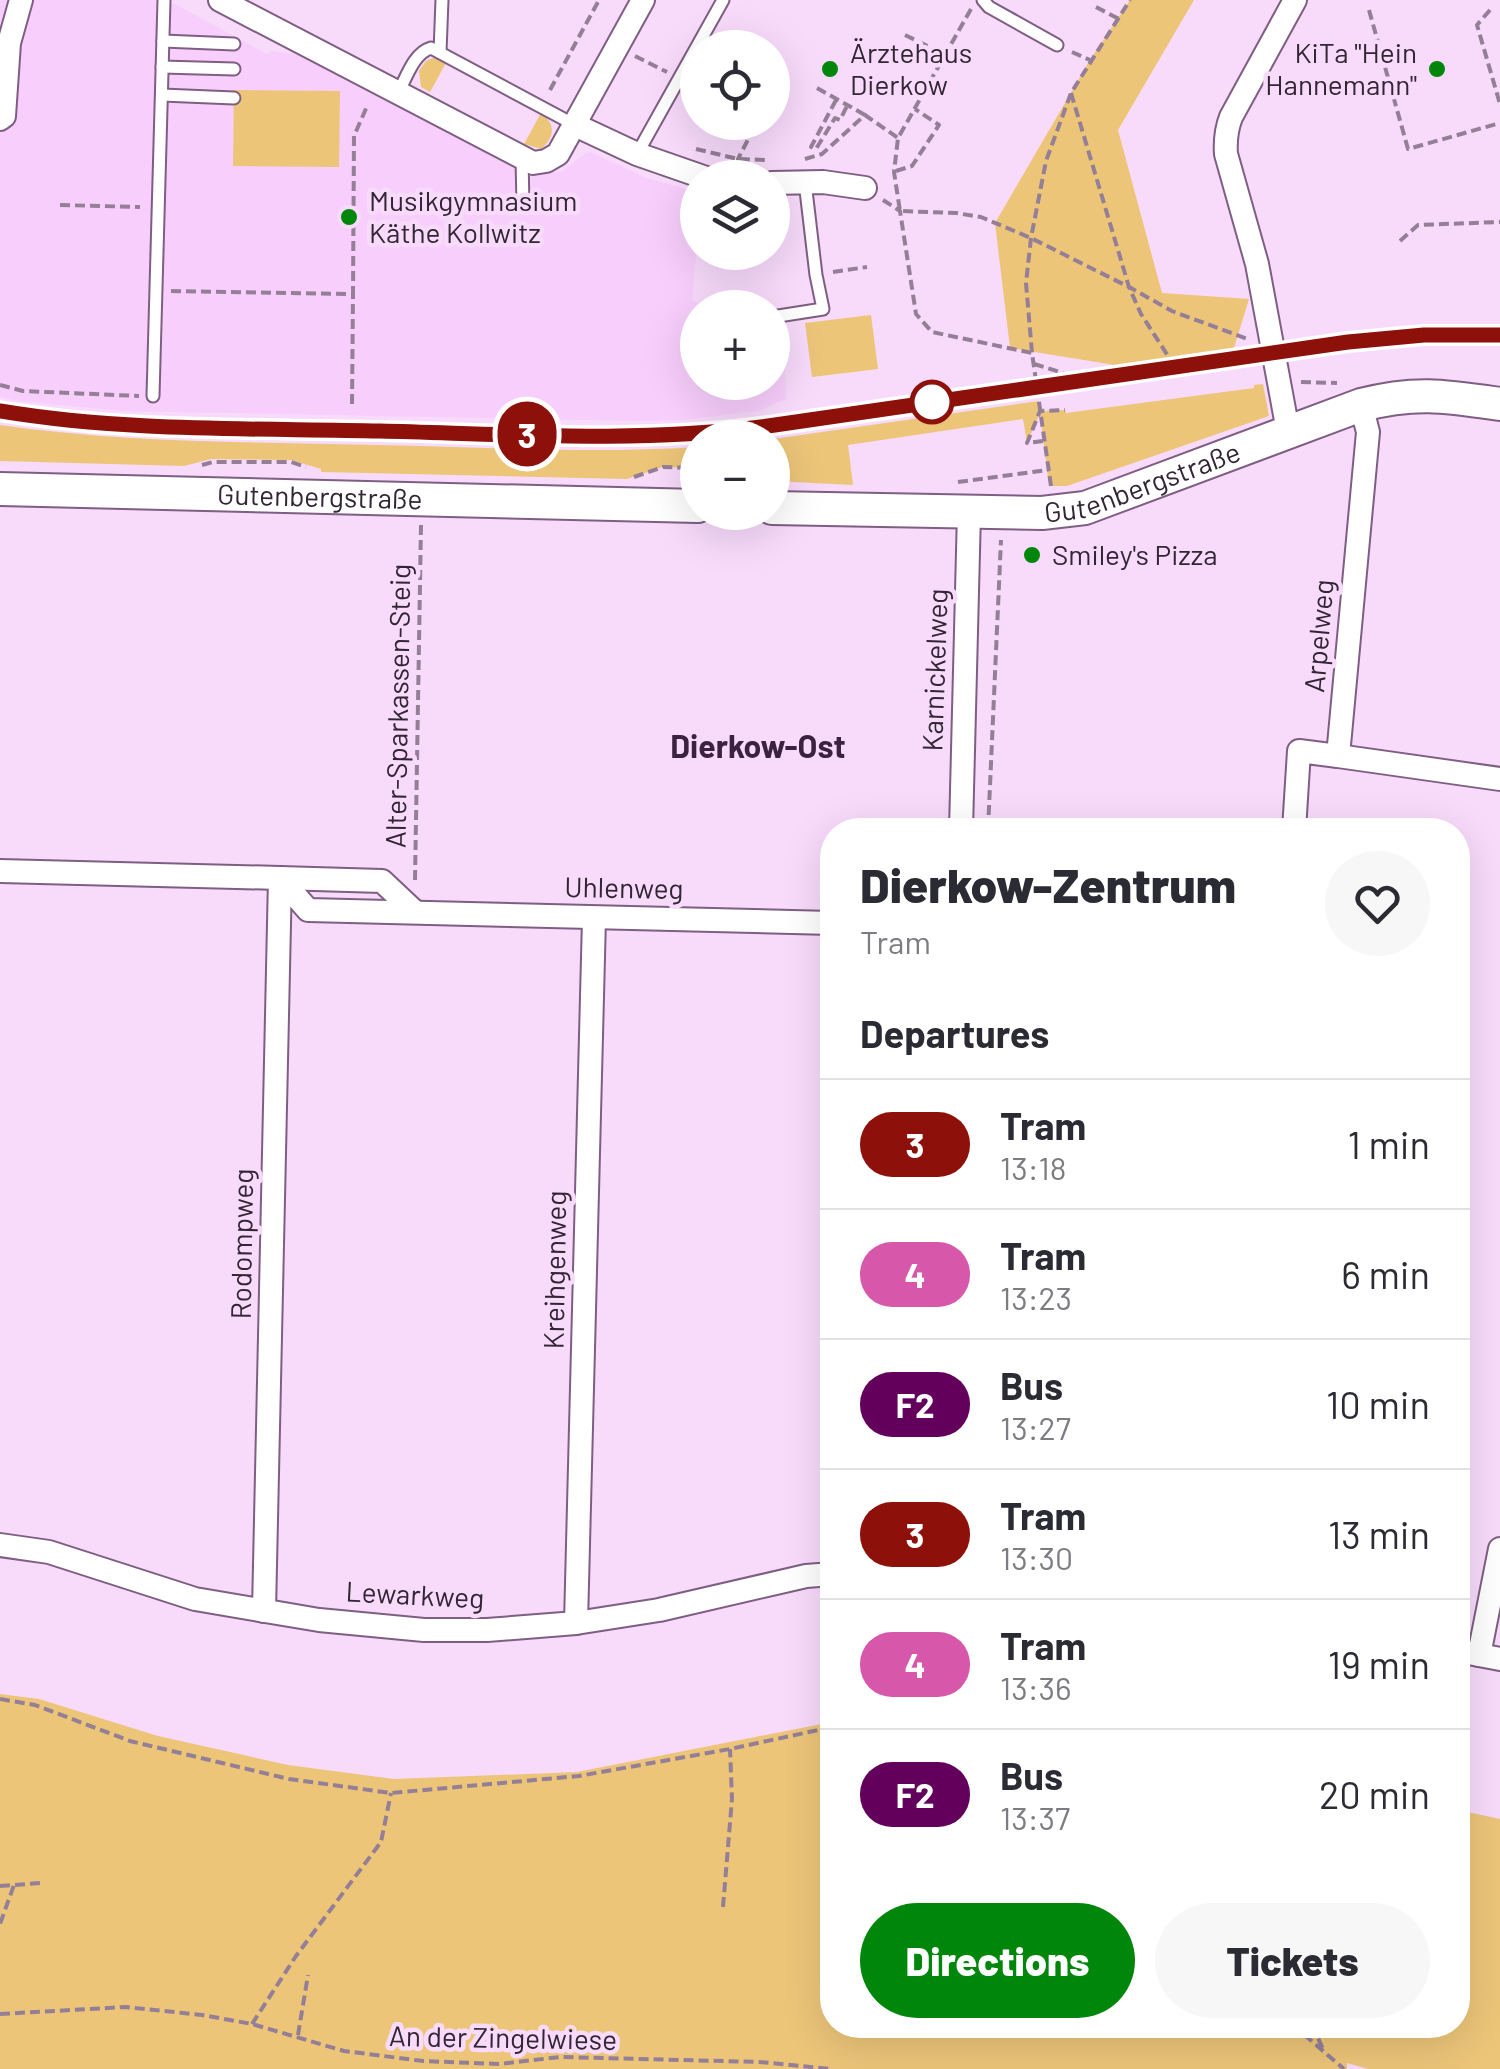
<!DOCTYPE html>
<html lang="en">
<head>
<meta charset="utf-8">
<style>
  :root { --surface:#fff; --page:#f7f7f7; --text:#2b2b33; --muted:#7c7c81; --line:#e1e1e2; --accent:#00860a }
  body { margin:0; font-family:Barlow,sans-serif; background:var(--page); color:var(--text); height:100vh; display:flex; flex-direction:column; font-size:38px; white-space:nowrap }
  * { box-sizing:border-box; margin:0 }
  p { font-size:32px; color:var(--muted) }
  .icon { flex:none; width:55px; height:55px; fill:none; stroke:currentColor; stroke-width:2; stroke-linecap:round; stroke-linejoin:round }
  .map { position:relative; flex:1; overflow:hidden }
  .panel { position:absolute; left:820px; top:818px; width:650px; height:1220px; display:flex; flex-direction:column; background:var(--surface); border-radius:40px; box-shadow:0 10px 40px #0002 }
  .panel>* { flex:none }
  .badge { padding:0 20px; border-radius:32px; font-size:35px; line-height:65px }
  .fabs { position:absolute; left:680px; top:30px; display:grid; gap:20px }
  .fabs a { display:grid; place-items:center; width:110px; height:110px; border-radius:50%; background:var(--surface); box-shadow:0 10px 40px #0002; font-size:50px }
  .map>.badge { position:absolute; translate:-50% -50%; box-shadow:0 0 0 5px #fff }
  h2 { padding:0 40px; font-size:38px; line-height:90px }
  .round { display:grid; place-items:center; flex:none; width:105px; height:105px; border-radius:52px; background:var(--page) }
  .headline { display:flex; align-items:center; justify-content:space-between; height:170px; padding:0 40px }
  h1 { font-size:48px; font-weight:800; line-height:75px }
  .cta { display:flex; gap:20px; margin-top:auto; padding:20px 40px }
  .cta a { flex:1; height:115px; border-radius:60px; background:var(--accent); color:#fff; font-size:40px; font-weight:800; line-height:115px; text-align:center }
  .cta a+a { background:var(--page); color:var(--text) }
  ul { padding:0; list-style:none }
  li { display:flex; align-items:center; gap:30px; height:130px; padding:0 40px; border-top:2px solid var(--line) }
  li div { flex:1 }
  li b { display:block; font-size:38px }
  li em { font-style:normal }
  li .badge { min-width:110px; font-weight:700; text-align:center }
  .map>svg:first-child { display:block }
  .built { fill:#f8cefc }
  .green { fill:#ecc579 }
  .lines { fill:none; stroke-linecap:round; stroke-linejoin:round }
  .lane-casing { stroke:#7e5e82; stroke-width:15 }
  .street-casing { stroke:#7e5e82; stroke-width:26 }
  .secondary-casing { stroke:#7e5e82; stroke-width:36 }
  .path { stroke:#947f97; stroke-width:4; stroke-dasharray:10 5; stroke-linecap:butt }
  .lane { stroke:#fff; stroke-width:11 }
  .street { stroke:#fff; stroke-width:22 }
  .secondary { stroke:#fff; stroke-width:32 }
  .tram { stroke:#7a677c; stroke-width:2.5 }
  .line-casing { stroke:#fff; stroke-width:22 }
  .line { stroke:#8d110a; stroke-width:15 }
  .poi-dot { fill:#00860a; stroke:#f8dafb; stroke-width:4 }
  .stop-dot { fill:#fff; stroke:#8d110a; stroke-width:5 }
  .labels { text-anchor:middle; stroke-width:9; stroke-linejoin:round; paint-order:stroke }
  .poi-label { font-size:28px; fill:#322534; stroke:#f8dafb; text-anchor:start }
  .street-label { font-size:28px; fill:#322534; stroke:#f8dafb }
  .quarter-label { font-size:32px; font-weight:bold; fill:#3d2141; stroke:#f8dafb }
</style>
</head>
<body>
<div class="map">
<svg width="1500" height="2069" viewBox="0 0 1500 2069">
  <rect width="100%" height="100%" fill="#f8dafb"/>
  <path class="built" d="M0,0H162L175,4L267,54L271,51L299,55L351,80L522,172L537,175L563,171L586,153L591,152L646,178L697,192V242L692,300L706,307L698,308V382H772L773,323H783L786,399L759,411L684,420L639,421L122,411L18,401L0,397Z"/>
  <g class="green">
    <path d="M1130,0H1194L1118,130L1162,293L1249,299L1233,351L1121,366L1010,348L995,223L1090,60Z"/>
    <path d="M433,58L447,61L430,92L421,87L419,71L426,61Z"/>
    <path d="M234,90L340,91L339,167L233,166Z"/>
    <path d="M541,113C556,124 555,137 541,149L524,144Z"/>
    <path d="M871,315L878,369L812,377L805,323Z"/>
    <path d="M1263,384L1269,416L1067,486H1049L1040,413L1027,443L1023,419L848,445L853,485L773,481V439L1039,401L1041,411L1065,410L1066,413L1254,388V385Z"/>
    <path d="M0,425C125,443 252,442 379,445C485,447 592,454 697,447V468L663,467L627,479L321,472V469L291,460L211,459L184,466L0,461Z"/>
    <path d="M0,1694L39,1699L158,1736L288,1765L394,1779L577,1772L832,1722V2025H1458V1810L1500,1819V2069H1368L1347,2063V2069H0Z"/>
  </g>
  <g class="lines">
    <g class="lane-casing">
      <g id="lane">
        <path d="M983,0L989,7L1057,45"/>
        <path d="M163,41L234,44"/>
        <path d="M440,52L442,0"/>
        <path d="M162,67L234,69"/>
        <path d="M399,91C407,76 414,53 431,48L575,125"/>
        <path d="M162,95L234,98"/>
        <path d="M637,154L723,0"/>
        <path d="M522,158L523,206"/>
        <path d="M772,317L823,309L816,275L805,182"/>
        <path d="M153,396L164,0"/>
      </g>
    </g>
    <g class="street-casing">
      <g id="street">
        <path d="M220,0L533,163L546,161L558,154L643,0"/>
        <path d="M0,119L4,116L9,43L21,0"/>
        <path d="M575,125L637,154L706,178"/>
        <path d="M772,183L823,182L865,188"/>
        <path d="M1288,431L1257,264L1226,154C1225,140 1226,130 1231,117L1295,0"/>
        <path d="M1338,756L1500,779"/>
        <path d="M961,830L969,512"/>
        <path d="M1294,830L1299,751L1338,756L1368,432L1361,405"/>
        <path d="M0,871L280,878L308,910L832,923"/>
        <path d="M0,1545L49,1552L195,1599L319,1620L424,1630H487L576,1623L659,1610L806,1576L832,1574"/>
        <path d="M264,1611L280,878L382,881L415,912"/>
        <path d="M576,1623L594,918"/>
        <path d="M1458,1651L1500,1659"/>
        <path d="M1479,1655L1500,1549"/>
      </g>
    </g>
    <g class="secondary-casing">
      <g id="secondary">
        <path id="s1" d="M0,489L698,506"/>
        <path id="s2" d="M772,508L1042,513L1085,508L1361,405C1416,391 1445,396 1500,404"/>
      </g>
    </g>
    <g class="path">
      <path d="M1096,7L1119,19"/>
      <path d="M971,9L898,138L894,172L900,211L956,213L981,217L1031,238L1129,287L1172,311L1250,340"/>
      <path d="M1369,10L1408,149L1500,123"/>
      <path d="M1490,10L1477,25L1500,104"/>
      <path d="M905,35L946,55"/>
      <path d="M1072,52L1090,60"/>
      <path d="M635,56L667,72"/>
      <path d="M817,88L865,115"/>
      <path d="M550,90L599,0"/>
      <path d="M1071,93L1129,287L1141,314L1170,359L1249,349"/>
      <path d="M836,100L811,147L816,149L835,118L840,120L847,106"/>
      <path d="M696,149L738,159L765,160"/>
      <path d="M805,159L822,154L865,115L898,138"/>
      <path d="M896,171L912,166L939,125L915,109"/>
      <path d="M737,178L738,159L757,122"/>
      <path d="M883,200L900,211L916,314L932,332L1032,353"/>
      <path d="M60,205L140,207"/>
      <path d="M1400,241L1418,225L1500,222"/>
      <path d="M833,272L867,267"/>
      <path d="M171,291L353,294L354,136L368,104"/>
      <path d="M1034,364L1063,373"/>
      <path d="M1301,382L1337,383"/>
      <path d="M0,385L23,391L139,396"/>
      <path d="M352,404L353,294"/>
      <path d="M1043,441L1027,443L1040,411L1065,410"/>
      <path d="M202,465L213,462H291L306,467"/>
      <path d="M634,477L663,467L698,468"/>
      <path d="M958,482L1048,470"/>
      <path d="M1051,486L1032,353L1026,283L1031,238L1046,161L1071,93L1130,0"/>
      <path d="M988,830L1001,540"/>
      <path d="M415,880L421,525"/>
      <path d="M0,1699L35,1705L130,1741L289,1779L391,1793L579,1776L730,1749L832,1727"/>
      <path d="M15,1885L40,1883"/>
      <path d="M0,1886L14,1885L0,1924"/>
      <path d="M723,1907L732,1799L730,1749"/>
      <path d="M0,2014L126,2007L202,2015L252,2024L344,2051L423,2061L499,2064L560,2057L760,2062L830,2069"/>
      <path d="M252,2024L296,1956L381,1842L391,1793"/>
      <path d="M1293,2025L1344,2069"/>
      <path d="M1312,2025L1323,2049"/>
      <path d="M298,2035L308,1975"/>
    </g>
    <use href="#lane" class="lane"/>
    <use href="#street" class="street"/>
    <use href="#secondary" class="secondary"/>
    <path class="tram" d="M0,411C125,431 253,428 380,431C507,434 635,442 761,427L1348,343L1424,335H1500"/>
  </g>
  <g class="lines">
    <g class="line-casing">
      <path id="line" d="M0,411C125,432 254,428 380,431C507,434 635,443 761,427L1348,342L1424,335H1500"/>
    </g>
    <use href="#line" class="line"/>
  </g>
  <g class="poi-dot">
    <circle cx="830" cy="69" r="10"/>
    <circle cx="1437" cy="69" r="10"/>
    <circle cx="349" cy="217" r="10"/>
    <circle cx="1032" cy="555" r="10"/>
  </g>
  <circle class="stop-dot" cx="932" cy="402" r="20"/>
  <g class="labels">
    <g class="poi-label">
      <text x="850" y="63">Ärztehaus<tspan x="850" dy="32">Dierkow</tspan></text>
      <text x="1417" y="63" text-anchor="end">KiTa "Hein<tspan x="1417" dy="32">Hannemann"</tspan></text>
      <text x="369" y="211">Musikgymnasium<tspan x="369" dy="32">Käthe Kollwitz</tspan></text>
      <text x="1052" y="565">Smiley's Pizza</text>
    </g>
    <g class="street-label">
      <text dy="10" stroke="none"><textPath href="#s2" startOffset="375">Gutenbergstraße</textPath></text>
      <text dy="10" stroke="none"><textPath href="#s1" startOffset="320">Gutenbergstraße</textPath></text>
      <text transform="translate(1319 636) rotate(-85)" y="10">Arpelweg</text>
      <text transform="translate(935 670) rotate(-88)" y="10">Karnickelweg</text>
      <text transform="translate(398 706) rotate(-89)" y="10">Alter-Sparkassen-Steig</text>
      <text transform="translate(624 888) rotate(1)" y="10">Uhlenweg</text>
      <text transform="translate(242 1244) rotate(-89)" y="10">Rodompweg</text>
      <text transform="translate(555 1270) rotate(-89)" y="10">Kreihgenweg</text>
      <text transform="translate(415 1595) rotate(3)" y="10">Lewarkweg</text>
      <text transform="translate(503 2038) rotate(1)" y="10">An der Zingelwiese</text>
    </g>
    <g class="quarter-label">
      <text x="758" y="758">Dierkow-Ost</text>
    </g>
  </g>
</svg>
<div class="fabs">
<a><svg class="icon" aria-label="locate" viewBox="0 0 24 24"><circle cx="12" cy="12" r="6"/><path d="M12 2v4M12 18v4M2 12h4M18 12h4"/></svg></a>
<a><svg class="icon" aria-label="layers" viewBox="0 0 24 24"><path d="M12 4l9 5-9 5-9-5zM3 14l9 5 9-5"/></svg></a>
<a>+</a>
<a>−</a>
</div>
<b class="badge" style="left:527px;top:434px;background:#8d110a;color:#fff">3</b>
<section class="panel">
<div class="headline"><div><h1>Dierkow-Zentrum</h1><p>Tram</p></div><a class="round"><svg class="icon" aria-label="heart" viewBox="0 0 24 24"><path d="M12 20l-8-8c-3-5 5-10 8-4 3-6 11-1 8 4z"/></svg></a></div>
<h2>Departures</h2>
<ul>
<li><span class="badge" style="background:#8d110a;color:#fff">3</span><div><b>Tram</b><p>13:18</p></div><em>1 min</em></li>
<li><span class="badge" style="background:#d758ab;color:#fff">4</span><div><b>Tram</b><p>13:23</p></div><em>6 min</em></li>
<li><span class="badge" style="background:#62005b;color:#fff">F2</span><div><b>Bus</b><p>13:27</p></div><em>10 min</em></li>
<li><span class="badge" style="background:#8d110a;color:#fff">3</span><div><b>Tram</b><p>13:30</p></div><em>13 min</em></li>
<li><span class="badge" style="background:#d758ab;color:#fff">4</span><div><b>Tram</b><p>13:36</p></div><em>19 min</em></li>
<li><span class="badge" style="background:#62005b;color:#fff">F2</span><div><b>Bus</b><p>13:37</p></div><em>20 min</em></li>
</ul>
<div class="cta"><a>Directions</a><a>Tickets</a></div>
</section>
</div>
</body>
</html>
